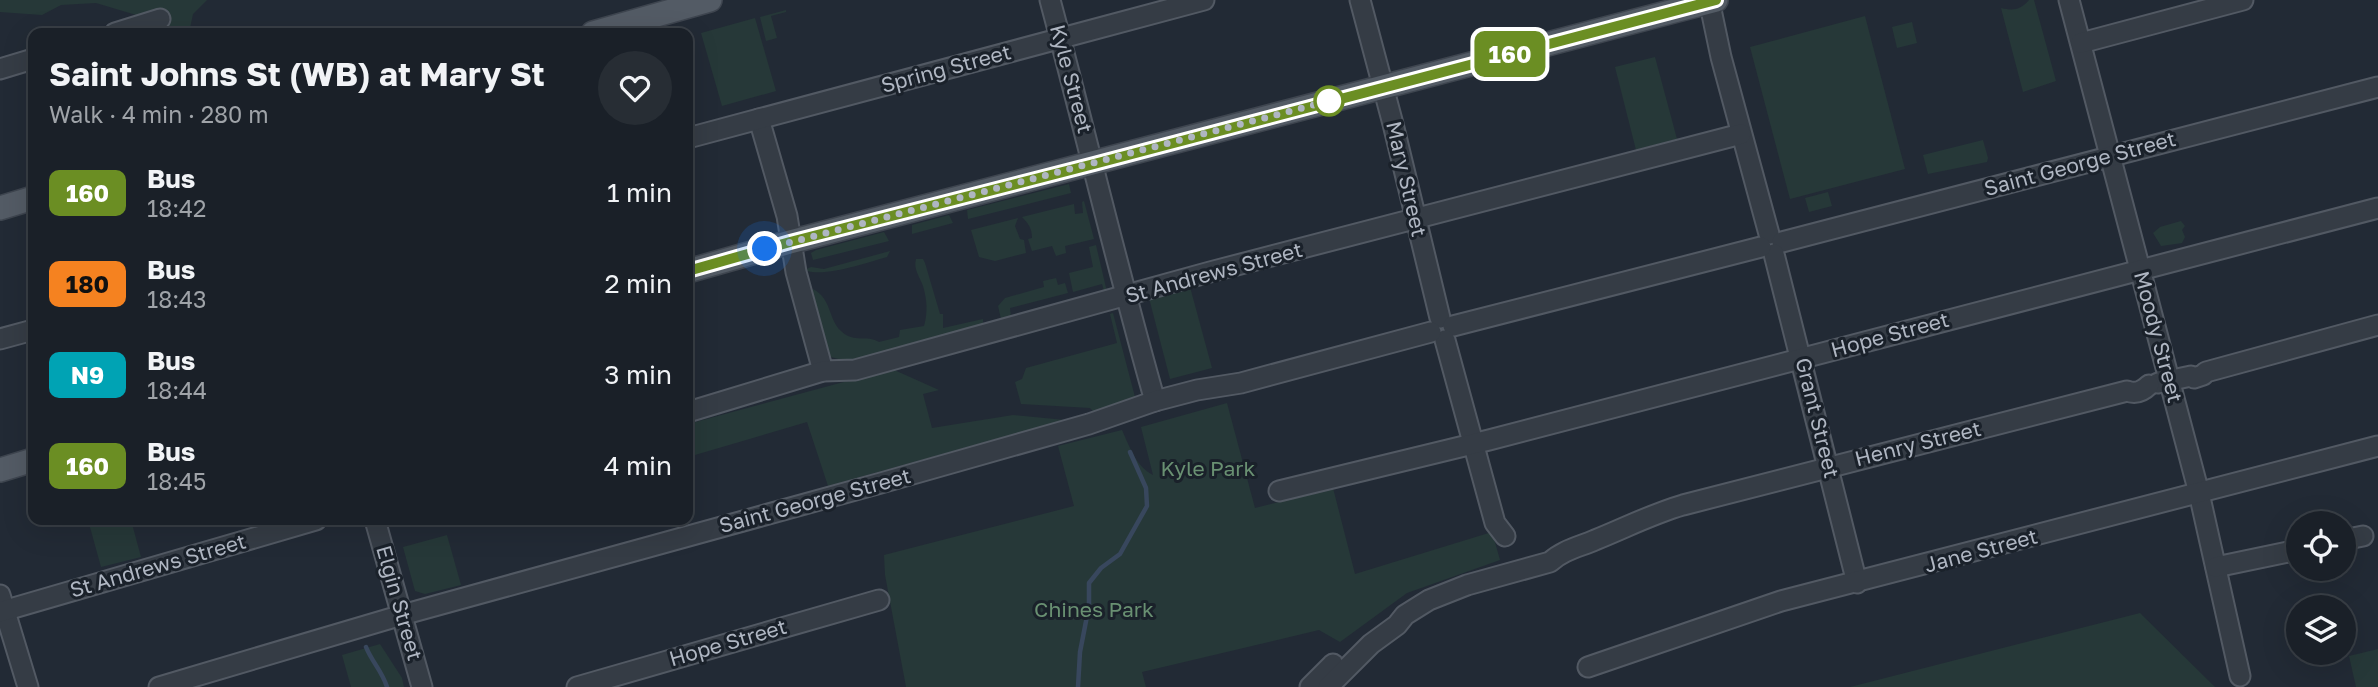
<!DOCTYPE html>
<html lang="en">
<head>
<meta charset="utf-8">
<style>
  :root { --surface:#1a2028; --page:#272d34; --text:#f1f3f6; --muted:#9fa3a8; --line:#383e45 }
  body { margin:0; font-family:"Golos Text",sans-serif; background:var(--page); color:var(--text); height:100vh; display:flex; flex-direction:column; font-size:26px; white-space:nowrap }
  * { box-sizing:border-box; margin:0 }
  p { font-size:23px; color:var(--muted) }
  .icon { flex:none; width:38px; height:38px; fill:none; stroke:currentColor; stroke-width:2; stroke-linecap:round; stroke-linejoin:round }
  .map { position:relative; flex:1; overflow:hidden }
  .details { position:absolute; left:28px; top:28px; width:665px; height:497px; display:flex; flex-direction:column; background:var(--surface); border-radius:14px; box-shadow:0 7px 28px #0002,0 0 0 2px var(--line) }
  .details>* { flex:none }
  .badge { padding:0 14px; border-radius:10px; font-size:24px; line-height:46px }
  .controls { position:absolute; left:2286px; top:511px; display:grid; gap:14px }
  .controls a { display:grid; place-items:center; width:70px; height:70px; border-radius:50%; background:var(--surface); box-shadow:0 7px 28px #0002,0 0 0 2px var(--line); font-size:35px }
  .you { position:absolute; width:35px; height:35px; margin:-18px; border:5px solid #fff; border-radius:50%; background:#1a73e8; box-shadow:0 0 0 10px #1a73e833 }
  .map>.badge { position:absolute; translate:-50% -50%; box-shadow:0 0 0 4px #fff }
  .round { display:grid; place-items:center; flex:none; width:74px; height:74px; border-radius:37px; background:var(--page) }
  .summary { display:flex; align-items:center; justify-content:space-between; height:119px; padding:0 21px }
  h1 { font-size:33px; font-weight:700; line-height:52px }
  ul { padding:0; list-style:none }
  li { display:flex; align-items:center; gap:21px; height:91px; padding:0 21px }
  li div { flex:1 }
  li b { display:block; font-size:26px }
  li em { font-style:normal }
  li .badge { min-width:77px; font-weight:700; text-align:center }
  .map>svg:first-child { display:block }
  .green { fill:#263838 }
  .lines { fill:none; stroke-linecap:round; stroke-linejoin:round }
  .stream { stroke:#38475d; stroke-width:4.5 }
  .minor-casing { stroke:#525963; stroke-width:23 }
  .major-casing { stroke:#3e454f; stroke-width:26 }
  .minor { stroke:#353c45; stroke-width:19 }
  .major { stroke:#535b65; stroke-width:23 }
  .line-casing { stroke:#fff; stroke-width:16 }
  .line { stroke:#6b8e23; stroke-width:10 }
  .walk { stroke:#afb6c2; stroke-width:7; stroke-dasharray:0 12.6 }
  .stop-dot { fill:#fff; stroke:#6b8e23; stroke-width:3.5 }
  .labels { text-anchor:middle; stroke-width:6; stroke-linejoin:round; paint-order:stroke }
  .street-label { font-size:21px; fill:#afb6c2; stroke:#1a212a }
  .park-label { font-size:21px; fill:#699072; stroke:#1a212a }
</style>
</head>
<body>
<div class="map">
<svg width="2378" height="687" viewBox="0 0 2378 687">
  <rect width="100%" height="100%" fill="#222a35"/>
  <g class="green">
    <path d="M0,0H207L193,14L189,33H159L153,20L96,3L61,5L42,15L0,12Z"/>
    <path d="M2029,0H2034L2056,81L2023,92L2001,8C2014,11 2020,10 2029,0Z"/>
    <path d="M786,10V12L771,16L777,38L766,41L760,17Z"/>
    <path d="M1865,16L1905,169L1790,199L1750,47Z"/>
    <path d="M755,18L776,91L722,106L701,33Z"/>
    <path d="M1912,22L1917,43L1897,48L1892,27Z"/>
    <path d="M1655,57L1677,139L1636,150L1615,67Z"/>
    <path d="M1983,140L1988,158L1987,162L1928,174L1923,155Z"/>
    <path d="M1069,184L1071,193L968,219L967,210Z"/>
    <path d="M1828,192L1832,206L1809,212L1805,198Z"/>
    <path d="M1084,201L1094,239L1065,246L1066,253L1056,256L1052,246L1032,251L1028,239L1032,238C1032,228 1028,223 1022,217L1074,204L1075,214L1083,213L1082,202Z"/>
    <path d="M949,215L953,223L912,234V225Z"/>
    <path d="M1018,218L1015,226L1020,239L1024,240L1026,253L995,261L979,257L971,230Z"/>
    <path d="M2181,221L2185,226L2182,230L2185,237L2182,243L2161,246L2153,233L2160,227Z"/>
    <path d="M884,232L889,241L813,260L811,253L816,250Z"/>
    <path d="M1096,245L1107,292L1105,294L1102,284L1073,292L1069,273L1093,267L1089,247Z"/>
    <path d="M890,251L887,257C865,263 824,278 804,270L811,267L824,269Z"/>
    <path d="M916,259H923L925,263L940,314H943V328L983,319V326L846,361L831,357C822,337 810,311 813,289C832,299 828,319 841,331C855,344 866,334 879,342L899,337L900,330L924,326C928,313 927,299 923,286C920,277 913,269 916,259Z"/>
    <path d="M1056,278L1058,285L1065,283L1068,293L1010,308L1011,317L1001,319L998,306L1005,298L1044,287L1043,281Z"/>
    <path d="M1190,287L1212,368L1170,379L1149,298Z"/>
    <path d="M1113,313L1135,397L1126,404L1094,412L1090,408L1021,404L1015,382L1022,379L1026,368L1117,343L1110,314Z"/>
    <path d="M892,369L939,390L923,394L932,428L1013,415L1065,420L828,486L807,422L695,455L688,445V424Z"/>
    <path d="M1227,403L1255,508L1333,488L1355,574L1492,532L1500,560L1407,593L1340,642L1319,630L1142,672L1146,687H906L885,575L884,555L1074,506L1058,446L1122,430C1130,448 1136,466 1153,475L1141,427Z"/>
    <path d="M88,520H131L141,557L101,567Z"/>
    <path d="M447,535L461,585L425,594L415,591L403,547Z"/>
    <path d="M2140,613L2215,687H1850Z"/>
    <path d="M380,644L402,678L404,687H351L342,655Z"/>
    <path d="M2378,649V687H2356L2349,656Z"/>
  </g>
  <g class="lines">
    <g class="stream">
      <path d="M366,647C372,662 382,671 387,687"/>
      <path d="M1078,687L1080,652L1089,606V583L1101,568L1120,554L1147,506L1146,488L1130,452"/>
    </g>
    <g class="minor-casing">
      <g id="minor">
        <path d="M1050,0C1086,134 1117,268 1155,401"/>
        <path d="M1360,0L1393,124L1440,318"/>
        <path d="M1709,0L1721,57L1769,234"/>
        <path d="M2069,0L2199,493L2240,676"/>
        <path d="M115,33L160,19"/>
        <path d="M2081,43L2243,0"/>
        <path d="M0,69L33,59"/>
        <path d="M759,119L787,216L796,272L823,371"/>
        <path d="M688,138L1204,0"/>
        <path d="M1782,242L2378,87"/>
        <path d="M1774,254L1857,583"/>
        <path d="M1453,326L1761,247"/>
        <path d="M0,339L33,330"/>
        <path d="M1445,340L1495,523L1505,536"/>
        <path d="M2158,383L2191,376L2194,378L2203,375L2206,372L2378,325"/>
        <path d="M688,412L823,371L855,370L1210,272L1741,134"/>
        <path d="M1279,491L1489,440L2378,208"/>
        <path d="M375,520L422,687"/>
        <path d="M2343,540L2363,536"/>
        <path d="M2216,567L2298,550"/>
        <path d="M0,595L28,687"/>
        <path d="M0,612L316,520"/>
        <path d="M1588,667L1781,601L2378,446"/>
        <path d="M159,687L402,615L881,483L1089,424L1155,401L1197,390L1241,383L1431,332"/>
        <path d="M577,687L879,600"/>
        <path d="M1310,687L1333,664"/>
        <path d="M1328,687L1371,644L1397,625L1405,615L1429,600L1467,585L1550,562C1563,550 1579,547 1595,540C1625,528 1652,514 1683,505L2127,391C2135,394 2142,392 2149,385"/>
      </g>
    </g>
    <g class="major-casing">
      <g id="major">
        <path d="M593,33L710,0"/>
        <path d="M0,208L33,198"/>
        <path d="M688,271L790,242L1716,0"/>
        <path d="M0,470L33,460"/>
      </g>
    </g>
    <use href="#minor" class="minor"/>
    <use href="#major" class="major"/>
  </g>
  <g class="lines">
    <g class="line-casing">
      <path id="line" d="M688,271L790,242L1094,164L1716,0"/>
    </g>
    <use href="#line" class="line"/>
    <path class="walk" d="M765,249L1329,101"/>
  </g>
  <circle class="stop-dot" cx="1329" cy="101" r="14"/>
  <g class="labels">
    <g class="street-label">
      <text transform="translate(946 69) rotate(-15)" y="7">Spring Street</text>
      <text transform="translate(1071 79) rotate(75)" y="7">Kyle Street</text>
      <text transform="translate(2080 164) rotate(-15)" y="7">Saint George Street</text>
      <text transform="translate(1406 179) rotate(77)" y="7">Mary Street</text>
      <text transform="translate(1214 273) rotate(-15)" y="7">St Andrews Street</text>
      <text transform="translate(1890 335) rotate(-15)" y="7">Hope Street</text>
      <text transform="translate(2158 337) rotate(75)" y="7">Moody Street</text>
      <text transform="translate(1817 418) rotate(76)" y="7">Grant Street</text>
      <text transform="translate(1918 444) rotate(-14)" y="7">Henry Street</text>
      <text transform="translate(815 501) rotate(-15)" y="7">Saint George Street</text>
      <text transform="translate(1981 551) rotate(-15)" y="7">Jane Street</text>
      <text transform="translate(158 566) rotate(-16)" y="7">St Andrews Street</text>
      <text transform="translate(399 603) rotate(74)" y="7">Elgin Street</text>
      <text transform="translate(728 643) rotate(-16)" y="7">Hope Street</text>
    </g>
    <g class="park-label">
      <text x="1208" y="476">Kyle Park</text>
      <text x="1094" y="617">Chines Park</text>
    </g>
  </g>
</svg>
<div class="controls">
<a><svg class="icon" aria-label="locate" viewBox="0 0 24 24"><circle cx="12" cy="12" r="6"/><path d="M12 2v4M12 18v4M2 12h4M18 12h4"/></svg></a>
<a><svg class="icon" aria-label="layers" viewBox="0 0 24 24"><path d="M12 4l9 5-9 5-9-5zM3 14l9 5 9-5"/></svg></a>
</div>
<div class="you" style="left:765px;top:249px"></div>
<b class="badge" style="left:1510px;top:54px;background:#6b8e23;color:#fff">160</b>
<section class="details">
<div class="summary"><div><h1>Saint Johns St (WB) at Mary St</h1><p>Walk · 4 min · 280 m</p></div><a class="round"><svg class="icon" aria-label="heart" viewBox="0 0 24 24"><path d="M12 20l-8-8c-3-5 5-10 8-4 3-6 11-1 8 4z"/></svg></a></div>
<ul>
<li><span class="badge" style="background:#6b8e23;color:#fff">160</span><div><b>Bus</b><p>18:42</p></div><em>1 min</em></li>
<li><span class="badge" style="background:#f58220;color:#111">180</span><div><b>Bus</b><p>18:43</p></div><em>2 min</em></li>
<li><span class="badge" style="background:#00a3b4;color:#fff">N9</span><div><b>Bus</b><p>18:44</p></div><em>3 min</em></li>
<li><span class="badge" style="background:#6b8e23;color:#fff">160</span><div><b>Bus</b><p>18:45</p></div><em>4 min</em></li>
</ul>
</section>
</div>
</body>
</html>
